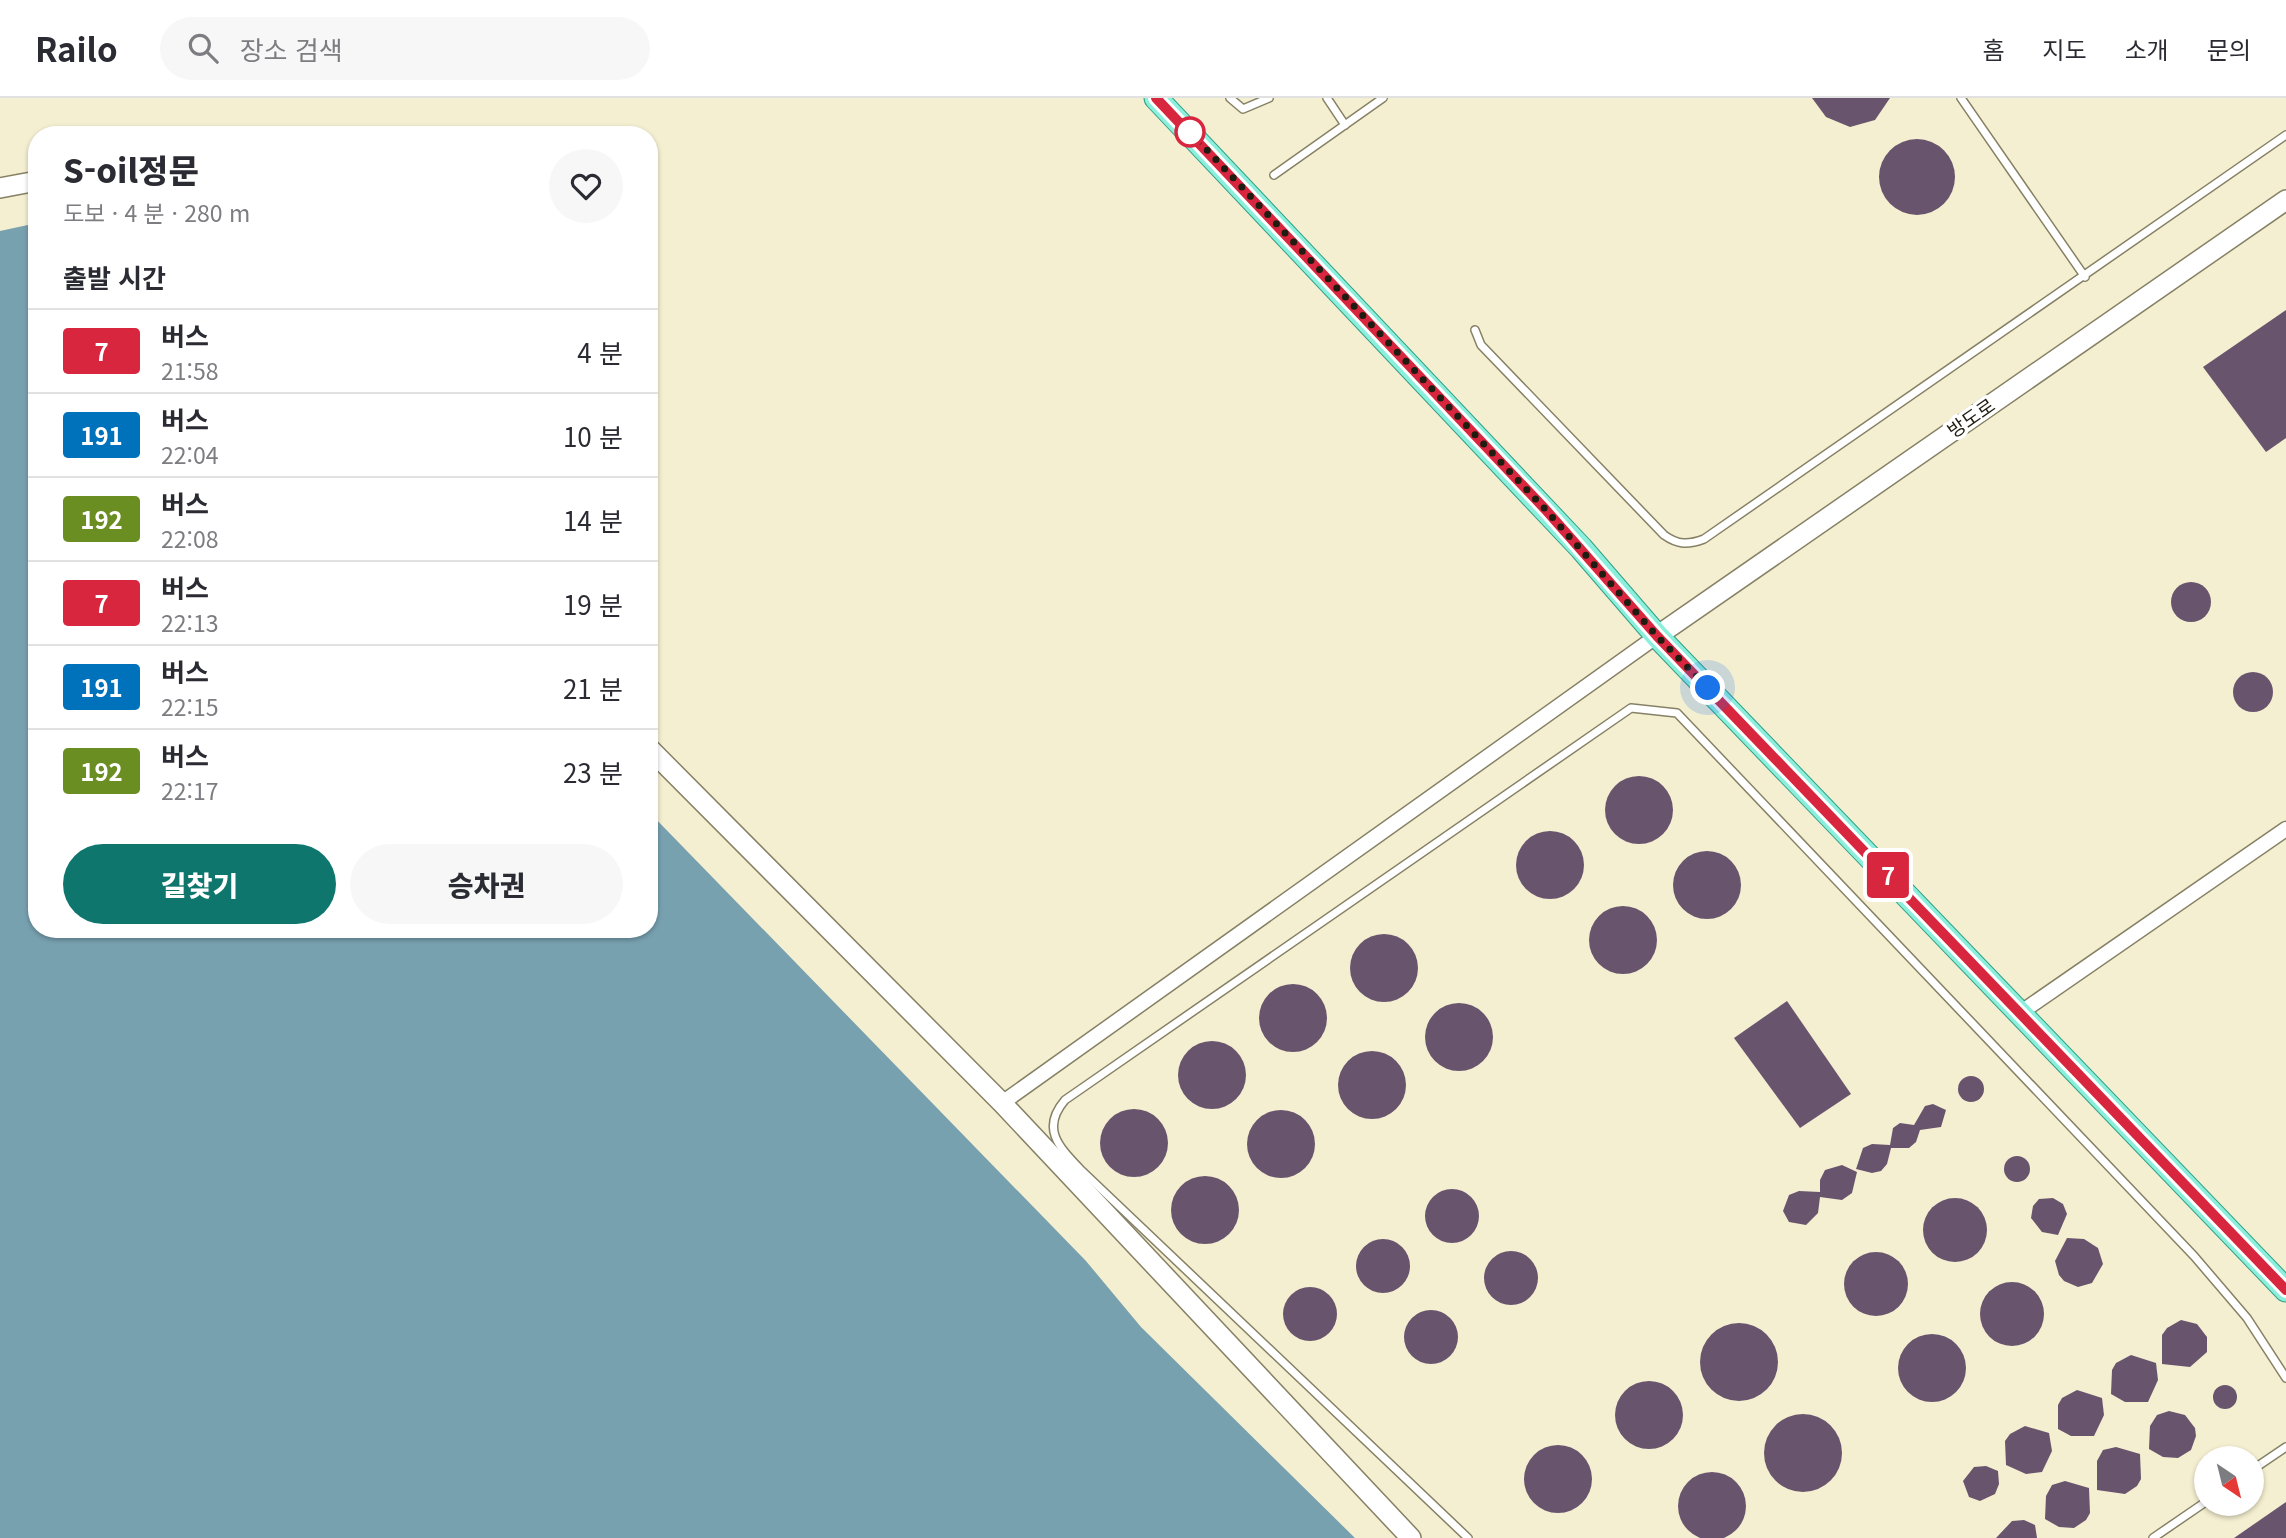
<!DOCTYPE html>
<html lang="ko">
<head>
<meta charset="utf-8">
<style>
  :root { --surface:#fff; --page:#f7f7f7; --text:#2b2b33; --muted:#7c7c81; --line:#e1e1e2; --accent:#0f766e }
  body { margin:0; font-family:Georgia,"Noto Sans KR",serif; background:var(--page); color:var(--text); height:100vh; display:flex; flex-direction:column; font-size:26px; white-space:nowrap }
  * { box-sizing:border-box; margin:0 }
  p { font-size:23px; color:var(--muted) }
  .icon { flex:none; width:38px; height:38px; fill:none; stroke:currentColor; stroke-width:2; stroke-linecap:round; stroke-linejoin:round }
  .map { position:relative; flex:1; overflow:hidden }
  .details { position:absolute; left:28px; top:28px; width:630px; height:812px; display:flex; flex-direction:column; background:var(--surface); border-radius:28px; box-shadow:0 2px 5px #0004 }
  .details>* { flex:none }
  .badge { padding:0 14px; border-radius:5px; font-size:24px; line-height:46px }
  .needle { width:46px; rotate:145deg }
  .tools { position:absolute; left:2194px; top:1348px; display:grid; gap:14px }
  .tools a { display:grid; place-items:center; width:70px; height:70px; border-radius:50%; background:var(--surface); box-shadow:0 2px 5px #0004; font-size:35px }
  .you { position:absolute; width:35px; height:35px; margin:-18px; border:5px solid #fff; border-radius:50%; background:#1a73e8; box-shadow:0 0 0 10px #1a73e833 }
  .map>.badge { position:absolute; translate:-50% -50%; box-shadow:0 0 0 4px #fff }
  h2 { padding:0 35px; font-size:26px; line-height:63px }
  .round { display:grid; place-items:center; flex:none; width:74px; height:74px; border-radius:37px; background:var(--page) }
  .overview { display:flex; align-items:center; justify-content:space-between; height:119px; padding:0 35px }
  h1 { font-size:33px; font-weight:800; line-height:52px }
  .primary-button { display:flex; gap:14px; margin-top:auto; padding:14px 35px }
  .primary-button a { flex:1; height:80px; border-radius:42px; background:var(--accent); color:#fff; font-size:28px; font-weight:800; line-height:80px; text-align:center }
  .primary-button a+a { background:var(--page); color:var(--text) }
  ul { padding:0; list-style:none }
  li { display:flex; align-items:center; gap:21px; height:84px; padding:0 35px; border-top:2px solid var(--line) }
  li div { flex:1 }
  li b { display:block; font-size:26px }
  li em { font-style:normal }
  li .badge { min-width:77px; font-weight:700; text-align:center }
  header { display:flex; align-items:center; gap:42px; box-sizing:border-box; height:98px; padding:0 35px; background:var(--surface); border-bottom:2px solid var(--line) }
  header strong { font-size:33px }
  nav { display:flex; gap:38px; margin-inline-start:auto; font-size:24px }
  .search { width:490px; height:63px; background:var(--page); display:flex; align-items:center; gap:18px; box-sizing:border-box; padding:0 24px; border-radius:38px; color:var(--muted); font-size:26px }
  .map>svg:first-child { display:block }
  .water { fill:#78a1b0 }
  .building { fill:#69546e }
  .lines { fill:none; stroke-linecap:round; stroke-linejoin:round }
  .lane-casing { stroke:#868165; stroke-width:10 }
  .street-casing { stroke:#868165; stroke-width:17 }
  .secondary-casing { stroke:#868165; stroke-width:22 }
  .primary-casing { stroke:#339f86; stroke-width:25 }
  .lane { stroke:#fff; stroke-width:7 }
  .street { stroke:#fff; stroke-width:14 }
  .secondary { stroke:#fff; stroke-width:19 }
  .primary { stroke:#8befdc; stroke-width:23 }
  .line-casing { stroke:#fff; stroke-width:16 }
  .line { stroke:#d7263d; stroke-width:10 }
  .walk { stroke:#1f1d12; stroke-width:7; stroke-dasharray:0 12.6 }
  .stop-dot { fill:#fff; stroke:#d7263d; stroke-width:3.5 }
  .labels { text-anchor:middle; stroke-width:7; stroke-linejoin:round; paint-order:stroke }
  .street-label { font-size:19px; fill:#1f1d12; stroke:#fff }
</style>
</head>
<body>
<header>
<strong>Railo</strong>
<div class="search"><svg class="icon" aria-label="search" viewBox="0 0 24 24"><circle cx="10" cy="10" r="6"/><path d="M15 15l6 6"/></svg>장소 검색</div>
<nav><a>홈</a><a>지도</a><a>소개</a><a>문의</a></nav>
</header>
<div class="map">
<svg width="2286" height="1440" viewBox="0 0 2286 1440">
  <rect width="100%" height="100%" fill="#f5efd1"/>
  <path class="water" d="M37,125V831H649V714L1086,1163L1141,1229L1355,1440H0V133Z"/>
  <g class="building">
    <path d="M1812,0H1890L1875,22L1850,29L1826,19Z"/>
    <circle cx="1917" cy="79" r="38"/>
    <path d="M2286,212V340L2266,354L2203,269Z"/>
    <circle cx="2191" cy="504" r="20"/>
    <circle cx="2253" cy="594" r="20"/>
    <circle cx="1639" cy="712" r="34"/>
    <circle cx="1550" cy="767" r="34"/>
    <circle cx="1707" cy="787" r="34"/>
    <circle cx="1623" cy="842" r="34"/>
    <circle cx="1384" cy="870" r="34"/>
    <circle cx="1293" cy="920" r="34"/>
    <path d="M1787,903L1851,996L1800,1030L1734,940Z"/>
    <circle cx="1459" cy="939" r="34"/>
    <circle cx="1212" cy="977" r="34"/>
    <circle cx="1372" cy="987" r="34"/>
    <circle cx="1971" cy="991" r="13"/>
    <path d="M1933,1006L1946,1012L1941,1029L1920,1032L1916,1044L1909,1050H1891L1887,1066L1881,1073L1872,1075L1856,1071L1863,1050L1872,1046L1890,1047L1893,1030L1900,1025L1914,1027L1925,1008Z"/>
    <circle cx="1134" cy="1045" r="34"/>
    <circle cx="1281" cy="1046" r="34"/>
    <circle cx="2017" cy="1071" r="13"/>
    <path d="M1842,1067L1857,1074L1852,1095L1842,1102L1820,1099L1818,1115L1806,1127L1789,1124L1783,1113L1789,1097L1799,1093L1820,1094V1082L1825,1072Z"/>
    <circle cx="1205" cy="1112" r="34"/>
    <circle cx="1452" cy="1118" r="27"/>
    <circle cx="1955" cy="1132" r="32"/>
    <path d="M2053,1100L2063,1106L2067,1116L2058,1137L2042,1134L2031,1120L2033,1108L2039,1101Z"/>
    <path d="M2067,1140L2084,1141L2098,1150L2103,1166L2092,1185L2078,1189L2064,1183L2059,1177L2055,1163Z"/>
    <circle cx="1383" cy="1168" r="27"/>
    <circle cx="1511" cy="1180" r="27"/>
    <circle cx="1876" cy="1186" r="32"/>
    <circle cx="2012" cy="1216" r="32"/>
    <circle cx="1310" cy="1216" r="27"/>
    <circle cx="1431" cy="1239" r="27"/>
    <path d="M2181,1222L2197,1226L2207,1239V1254L2190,1269L2162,1266V1237L2167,1230Z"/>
    <circle cx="1739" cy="1264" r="39"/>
    <circle cx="1932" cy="1270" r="34"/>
    <path d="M2131,1257L2156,1265L2158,1282L2148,1304H2125L2111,1296L2112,1272L2116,1265Z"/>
    <circle cx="1649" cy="1317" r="34"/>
    <circle cx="2225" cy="1299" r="12"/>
    <path d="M2077,1292L2102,1300L2104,1317L2094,1338H2071L2058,1331V1307L2062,1300Z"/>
    <path d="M2169,1313L2185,1317L2195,1330L2196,1338L2191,1352L2178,1360L2163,1359L2149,1351L2150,1328L2157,1317Z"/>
    <circle cx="1803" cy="1355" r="39"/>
    <path d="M2025,1328L2049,1335L2052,1353L2042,1374L2026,1376L2006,1367L2005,1343L2010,1336Z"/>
    <circle cx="1558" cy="1381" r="34"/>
    <path d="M2116,1349L2140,1356L2141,1381L2137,1388L2125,1396L2097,1392V1363L2103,1352Z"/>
    <path d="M1986,1368L1998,1373L1999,1386L1995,1396L1980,1403L1969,1399L1963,1383L1974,1369Z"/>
    <circle cx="1712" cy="1408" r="34"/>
    <path d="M2065,1383L2089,1390L2090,1415L2086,1422L2074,1430L2059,1429L2045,1421L2046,1398L2052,1387Z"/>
    <path d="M2286,1404V1440H2234Z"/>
    <path d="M2024,1422L2035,1427L2037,1440H1996L2012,1423Z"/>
  </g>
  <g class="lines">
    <g class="lane-casing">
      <g id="lane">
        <path d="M1230,0L1243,11L1269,0"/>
        <path d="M1327,0L1345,27"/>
        <path d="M1961,0L2085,179"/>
        <path d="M1274,77L1383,0"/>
        <path d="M1475,232L1481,247L1664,437C1678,447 1688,447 1704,441L2286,37"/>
        <path d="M2252,1372L2286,1349"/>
        <path d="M1468,1440L1080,1071C1058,1048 1041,1030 1065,1002L1631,610L1677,615L2194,1158L2247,1220L2286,1280"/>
        <path d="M2153,1440L2207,1403"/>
      </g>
    </g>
    <g class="street-casing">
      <g id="street">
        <path d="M2020,915L2286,731"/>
        <path d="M1002,1005L1657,538"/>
      </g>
    </g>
    <g class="secondary-casing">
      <g id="secondary">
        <path d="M0,90L37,83"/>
        <path d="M1657,538L2286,102"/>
        <path d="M649,650L1002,1005L1411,1440"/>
      </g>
    </g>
    <g class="primary-casing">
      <path id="primary" d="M1156,0L1581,450L1657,538L2286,1192"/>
    </g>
    <use href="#lane" class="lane"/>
    <use href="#street" class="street"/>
    <use href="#secondary" class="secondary"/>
    <use href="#primary" class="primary"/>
  </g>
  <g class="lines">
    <g class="line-casing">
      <path id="line" d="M1156,0L1545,411L1657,538L2286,1192"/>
    </g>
    <use href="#line" class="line"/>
    <path class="walk" d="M1190,34L1545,411L1657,538L1708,590"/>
  </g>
  <circle class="stop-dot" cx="1190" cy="34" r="14"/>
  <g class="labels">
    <g class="street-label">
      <text transform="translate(1971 320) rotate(-35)" y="7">방도로</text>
    </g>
  </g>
</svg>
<div class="tools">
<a><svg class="needle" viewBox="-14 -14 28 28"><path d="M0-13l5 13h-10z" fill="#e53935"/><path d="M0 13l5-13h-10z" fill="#7c7c81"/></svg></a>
</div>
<div class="you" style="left:1708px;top:590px"></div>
<b class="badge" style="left:1888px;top:777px;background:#d7263d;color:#fff">7</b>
<section class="details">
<div class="overview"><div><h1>S-oil정문</h1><p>도보 · 4 분 · 280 m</p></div><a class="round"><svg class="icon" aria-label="heart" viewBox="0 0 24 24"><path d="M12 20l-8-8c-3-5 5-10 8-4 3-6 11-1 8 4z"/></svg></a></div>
<h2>출발 시간</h2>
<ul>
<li><span class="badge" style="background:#d7263d;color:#fff">7</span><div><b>버스</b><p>21:58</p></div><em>4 분</em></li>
<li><span class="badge" style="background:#0072bc;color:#fff">191</span><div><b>버스</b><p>22:04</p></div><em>10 분</em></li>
<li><span class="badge" style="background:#6b8e23;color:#fff">192</span><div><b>버스</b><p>22:08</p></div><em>14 분</em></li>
<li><span class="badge" style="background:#d7263d;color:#fff">7</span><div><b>버스</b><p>22:13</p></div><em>19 분</em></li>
<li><span class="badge" style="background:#0072bc;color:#fff">191</span><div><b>버스</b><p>22:15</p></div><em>21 분</em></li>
<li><span class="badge" style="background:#6b8e23;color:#fff">192</span><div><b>버스</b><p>22:17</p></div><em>23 분</em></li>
</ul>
<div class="primary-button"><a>길찾기</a><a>승차권</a></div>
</section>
</div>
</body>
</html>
